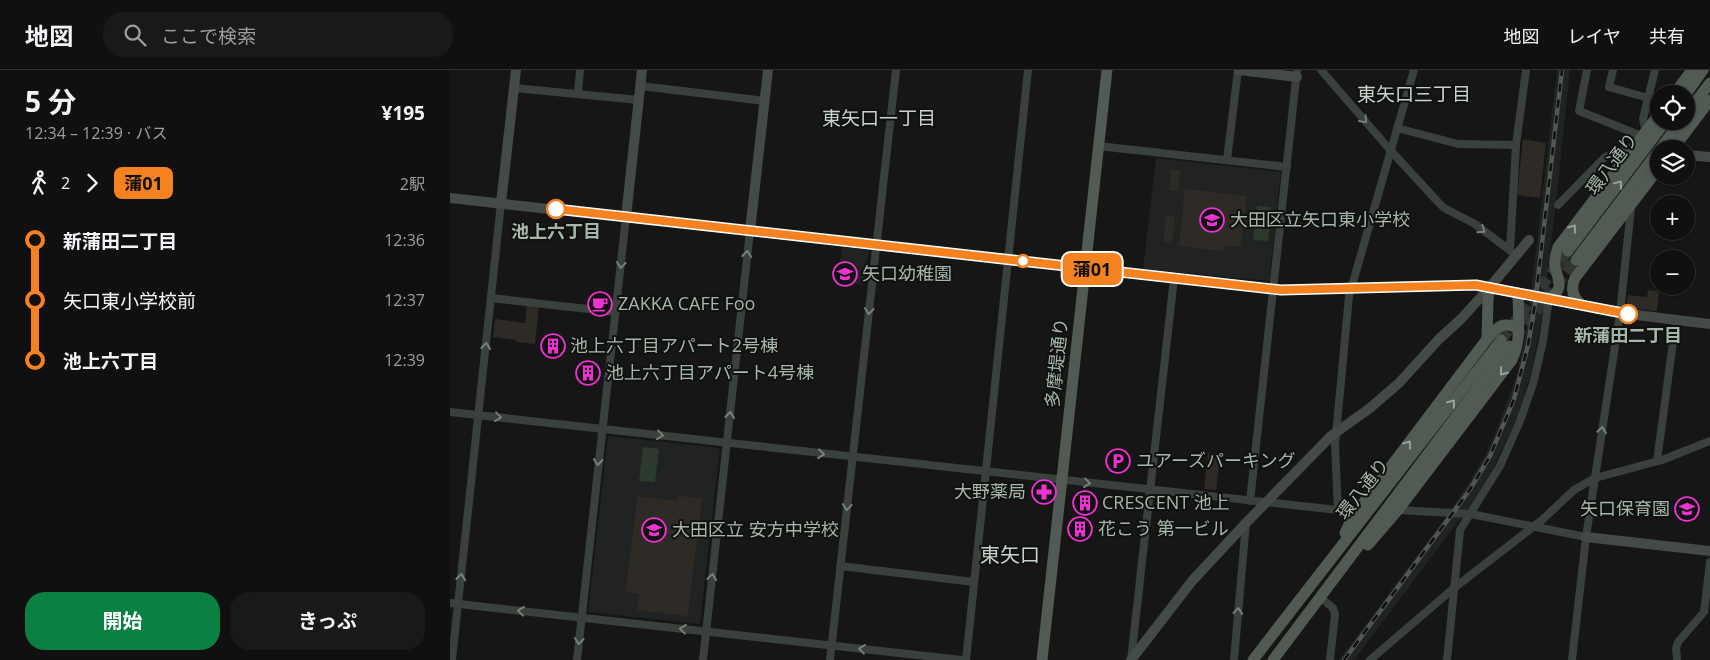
<!DOCTYPE html>
<html lang="ja">
<head>
<meta charset="utf-8">
<style>
  :root { --surface:#101010; --page:#191919; --text:#f1f3f6; --muted:#9c9d9f; --line:#303030; --accent:#0b8043 }
  body { margin:0; font-family:"Open Sans","Noto Sans JP",sans-serif; background:var(--page); color:var(--text); height:100vh; display:flex; flex-direction:column; font-size:19px; white-space:nowrap }
  * { box-sizing:border-box; margin:0 }
  p { font-size:16px; color:var(--muted) }
  .icon { flex:none; width:28px; height:28px; fill:none; stroke:currentColor; stroke-width:2; stroke-linecap:round; stroke-linejoin:round }
  .map { position:relative; flex:1; overflow:hidden }
  .drawer { display:flex; flex-direction:column; background:var(--surface); width:450px }
  .drawer>* { flex:none }
  .badge { padding:0 10px; border-radius:8px; font-size:18px; line-height:32px }
  .controls { position:absolute; left:1200px; top:15px; display:grid; gap:10px }
  .controls a { display:grid; place-items:center; width:45px; height:45px; border-radius:50%; background:var(--surface); box-shadow:0 1px 4px #0004,0 0 0 1px var(--line); font-size:25px }
  .map>.badge { position:absolute; translate:-50% -50%; box-shadow:0 0 0 2px #fff }
  .legs { display:flex; align-items:center; gap:8px; height:55px; padding:0 25px; font-size:16px }
  .legs p { margin-inline-start:auto }
  .overview { display:flex; align-items:center; justify-content:space-between; height:85px; padding:0 25px }
  h1 { font-size:28px; font-weight:700; line-height:38px }
  .button { display:flex; gap:10px; margin-top:auto; padding:10px 25px }
  .button a { flex:1; height:58px; border-radius:20px; background:var(--accent); color:#fff; font-size:20px; font-weight:700; line-height:58px; text-align:center }
  .button a+a { background:var(--page); color:var(--text) }
  ul { padding:0 25px; list-style:none }
  li { display:flex; align-items:center; gap:18px; height:60px; font-size:19px }
  li i { display:grid; place-items:center; width:8px; height:100%; margin:0 6px; background:currentColor }
  li i::after { content:''; width:12px; height:12px; margin:-6px; border:4px solid; border-radius:50%; background:var(--surface) }
  li p { margin-inline-start:auto }
  li:first-child i { background:linear-gradient(#0000 50%,currentColor 0) }
  li:last-child i { background:linear-gradient(currentColor 50%,#0000 0) }
  header { display:flex; align-items:center; gap:30px; box-sizing:border-box; height:70px; padding:0 25px; background:var(--surface); border-bottom:1px solid var(--line) }
  header strong { font-size:24px }
  nav { display:flex; gap:28px; margin-inline-start:auto; font-size:18px }
  .search { width:350px; height:45px; background:var(--page); display:flex; align-items:center; gap:12px; box-sizing:border-box; padding:0 18px; border-radius:20px; color:var(--muted); font-size:19px }
  main { display:flex; flex:1; min-height:0 }
  .map>svg:first-child { display:block }
  .built { fill:#212322 }
  .green { fill:#2e2a25 }
  .water { fill:#2c3a2b }
  .lines { fill:none; stroke-linecap:round; stroke-linejoin:round }
  .primary-tunnel { stroke:#323633; stroke-width:11; stroke-dasharray:11 5.5; stroke-linecap:butt }
  .street { stroke:#3a403c; stroke-width:8 }
  .secondary { stroke:#444b46; stroke-width:10 }
  .primary { stroke:#525a54; stroke-width:11 }
  .rail-casing { stroke:#505853; stroke-width:4.5 }
  .rail { stroke:#101110; stroke-width:2.5; stroke-dasharray:8; stroke-linecap:butt }
  .oneway { stroke:#758178 }
  .oneway2 { stroke:#95a498 }
  .line-1-casing { stroke:#fff; stroke-width:11 }
  .line-1 { stroke:#f58220; stroke-width:8 }
  .stop-1-dot { fill:#fff; stroke:#f58220; stroke-width:2.5 }
  .labels { text-anchor:middle; stroke-width:4; stroke-linejoin:round; paint-order:stroke }
  .street-label { font-size:18px; fill:#a6b7a9; stroke:#101110 }
  .poi-label { font-size:18px; fill:#a6b7a9; stroke:#101110; text-anchor:start }
  .stop-label { font-size:18px; font-weight:bold; fill:#a6b7a9; stroke:#101110 }
  .neighbourhood-label { font-size:19px; fill:#c7d3ca; stroke:#101110 }
  .quarter-label { font-size:20px; fill:#c7d3ca; stroke:#101110 }
</style>
</head>
<body>
<header>
<strong>地図</strong>
<div class="search"><svg class="icon" aria-label="search" viewBox="0 0 24 24"><circle cx="10" cy="10" r="6"/><path d="M15 15l6 6"/></svg>ここで検索</div>
<nav><a>地図</a><a>レイヤ</a><a>共有</a></nav>
</header>
<main>
<section class="drawer">
<div class="overview"><div><h1>5 分</h1><p>12:34 – 12:39 · バス</p></div><b>¥195</b></div>
<div class="legs"><svg class="icon" aria-label="walk" viewBox="0 0 24 24"><circle cx="13" cy="4" r="2"/><path d="M13 8l-2 6 4 7M11 14l-3 7M7 12l3-4h3l4 4"/></svg>2<svg class="icon" aria-label="forward" viewBox="0 0 24 24"><path d="M9 5l7 7-7 7"/></svg><b class="badge" style="background:#f58220;color:#111">蒲01</b><p>2駅</p></div>
<ul>
<li><i style="color:#f58220"></i><b>新蒲田二丁目</b><p>12:36</p></li>
<li><i style="color:#f58220"></i><span>矢口東小学校前</span><p>12:37</p></li>
<li><i style="color:#f58220"></i><b>池上六丁目</b><p>12:39</p></li>
</ul>
<div class="button"><a>開始</a><a>きっぷ</a></div>
</section>
<div class="map">
<svg width="1260" height="590" viewBox="0 0 1260 590">
  <rect width="100%" height="100%" fill="#151615"/>
  <g class="built">
    <path d="M1107,0H1120L1107,124L1093,241L1083,294L1076,320L1067,348L1043,399L1020,436L904,590H889L994,450L1016,417L1036,384L1051,349L1067,304L1077,255Z"/>
    <path d="M706,88L831,102L819,211L693,199Z"/>
    <path d="M392,177L419,180L414,215L387,211Z"/>
    <path d="M158,366L270,378L250,554L138,542Z"/>
  </g>
  <g class="green">
    <path d="M1073,69L1096,73L1090,128L1067,125Z"/>
    <path d="M721,99L730,100L728,121L719,120Z"/>
    <path d="M735,119L797,126L791,177L774,175L773,181L729,176Z"/>
    <path d="M716,145L725,146L722,173L713,172Z"/>
    <path d="M1110,183L1129,197C1123,203 1119,202 1112,200L1110,196Z"/>
    <path d="M1198,220L1209,221L1207,241L1176,238L1178,225L1197,227Z"/>
    <path d="M77,235L89,236L85,274L66,272V270L43,267L45,249L75,253Z"/>
    <path d="M758,383L770,384L766,420L754,419Z"/>
    <path d="M187,426L228,431L229,426L252,428L238,546L187,540L189,524L176,522Z"/>
  </g>
  <g class="water">
    <path d="M807,136L821,137L818,171L803,170Z"/>
    <path d="M193,377L209,379L205,412L189,411Z"/>
  </g>
  <g class="lines">
    <g class="primary-tunnel">
      <path d="M1065,267L1126,190"/>
      <path d="M1051,270L1118,181"/>
    </g>
    <g class="street">
      <path d="M871,0L941,81L988,132L994,138L1025,154L1066,185"/>
      <path d="M1137,0L1129,41L1192,66"/>
      <path d="M1163,0L1159,17L1198,28"/>
      <path d="M191,16L315,31"/>
      <path d="M64,18L189,30"/>
      <path d="M128,24L130,0"/>
      <path d="M947,58L1008,74L1066,75"/>
      <path d="M1196,61L1193,49L1205,0"/>
      <path d="M648,76L837,97"/>
      <path d="M777,90L788,0"/>
      <path d="M1108,135L1154,88C1162,83 1170,79 1180,82"/>
      <path d="M1060,179L1066,75L1076,0"/>
      <path d="M41,228L165,242"/>
      <path d="M0,342L888,440"/>
      <path d="M1207,391L1226,250"/>
      <path d="M800,431L847,0"/>
      <path d="M948,440L1021,444L1136,467"/>
      <path d="M902,448L888,440L885,375L899,226L964,0"/>
      <path d="M390,496L524,512"/>
      <path d="M871,528L883,538L885,544L880,590"/>
      <path d="M0,533L512,590"/>
      <path d="M2,590L51,133"/>
      <path d="M127,590L176,147"/>
      <path d="M253,590L300,161"/>
      <path d="M380,590L446,0"/>
      <path d="M516,590L578,0"/>
      <path d="M681,590L724,208"/>
      <path d="M784,590L796,453"/>
      <path d="M920,590L1004,518L1092,450L1124,420L1145,408L1212,390L1260,371"/>
      <path d="M997,590L1010,460L1050,396L1070,351L1083,314L1093,271L1099,228"/>
      <path d="M1122,590L1136,467L1170,243L1181,138L1180,136"/>
      <path d="M1227,590L1226,578L1228,572L1254,542L1260,492"/>
    </g>
    <g class="secondary">
      <path d="M789,0L847,7"/>
      <path d="M1236,85L1260,87"/>
      <path d="M0,128L831,220L1026,215L1099,228L1162,242L1260,254"/>
      <path d="M51,133L66,0"/>
      <path d="M176,147L192,0"/>
      <path d="M300,161L318,0"/>
      <path d="M1136,467L1260,481"/>
      <path d="M681,590L742,511L796,453L881,366L920,338L949,313L989,269L1011,249L1040,217L1079,170"/>
    </g>
    <g class="primary">
      <path d="M1224,24L1242,0"/>
      <path d="M1236,24L1253,0"/>
      <path d="M1236,44L1260,13"/>
      <path d="M1210,79L1231,51"/>
      <path d="M1223,79L1260,30"/>
      <path d="M1118,181L1216,51"/>
      <path d="M1126,190L1209,80"/>
      <path d="M1099,228C1115,220 1108,209 1105,197C1104,190 1106,183 1108,177L1209,44"/>
      <path d="M1132,235C1123,228 1120,219 1125,208L1209,98"/>
      <path d="M1037,269L1038,229L1040,217"/>
      <path d="M895,463L902,448L1037,269C1048,256 1052,251 1068,258"/>
      <path d="M918,475L948,440L1062,290C1072,269 1068,245 1068,223"/>
      <path d="M592,590L657,0"/>
      <path d="M803,590L1051,270"/>
      <path d="M823,590L1059,276"/>
    </g>
    <g class="rail-casing">
      <path id="rail" d="M894,590L1019,421L1040,386L1064,329L1078,275L1085,234L1112,0"/>
    </g>
    <use href="#rail" class="rail"/>
  </g>
  <defs><path id="oneway-chevron" d="M-2-3.5L2.5 0L-2 3.5" fill="none" stroke-width="1.6" stroke-linecap="round" stroke-linejoin="round" transform="scale(1.25)"/></defs>
  <g class="oneway">
    <use href="#oneway-chevron" transform="translate(914 50) rotate(49)"/>
    <use href="#oneway-chevron" transform="translate(1032 160) rotate(35)"/>
    <use href="#oneway-chevron" transform="translate(297 184) rotate(-84)"/>
    <use href="#oneway-chevron" transform="translate(171 195) rotate(96)"/>
    <use href="#oneway-chevron" transform="translate(419 241) rotate(96)"/>
    <use href="#oneway-chevron" transform="translate(36 276) rotate(-84)"/>
    <use href="#oneway-chevron" transform="translate(280 345) rotate(-84)"/>
    <use href="#oneway-chevron" transform="translate(48 347) rotate(7)"/>
    <use href="#oneway-chevron" transform="translate(1152 360) rotate(-81)"/>
    <use href="#oneway-chevron" transform="translate(210 365) rotate(7)"/>
    <use href="#oneway-chevron" transform="translate(371 384) rotate(6)"/>
    <use href="#oneway-chevron" transform="translate(148 392) rotate(96)"/>
    <use href="#oneway-chevron" transform="translate(637 413) rotate(7)"/>
    <use href="#oneway-chevron" transform="translate(397 437) rotate(96)"/>
    <use href="#oneway-chevron" transform="translate(11 507) rotate(-84)"/>
    <use href="#oneway-chevron" transform="translate(262 507) rotate(-84)"/>
    <use href="#oneway-chevron" transform="translate(71 541) rotate(-174)"/>
    <use href="#oneway-chevron" transform="translate(788 541) rotate(-85)"/>
    <use href="#oneway-chevron" transform="translate(233 559) rotate(-174)"/>
    <use href="#oneway-chevron" transform="translate(129 571) rotate(96)"/>
    <use href="#oneway-chevron" transform="translate(412 579) rotate(-173)"/>
  </g>
  <g class="oneway2">
    <use href="#oneway-chevron" transform="translate(1169 114) rotate(-53)"/>
    <use href="#oneway-chevron" transform="translate(1123 158) rotate(-53)"/>
    <use href="#oneway-chevron" transform="translate(1053 302) rotate(127)"/>
    <use href="#oneway-chevron" transform="translate(1002 333) rotate(-52)"/>
    <use href="#oneway-chevron" transform="translate(958 374) rotate(-53)"/>
  </g>
  <g class="lines">
    <g class="line-1-casing">
      <path id="line-1" d="M106,139L831,220L1026,215L1178,244"/>
    </g>
    <use href="#line-1" class="line-1"/>
  </g>
  <defs>
    <g id="school-ring" transform="scale(1.25)"><circle r="9.5" fill="#101110" stroke="#f132d3" stroke-width="1.5"/><path d="M0-5L7-2L0 1L-7-2ZM-4 1L0 2.5L4 1V4Q0 6-4 4Z" fill="#f132d3"/></g>
    <g id="cafe-ring" transform="scale(1.25)"><circle r="9.5" fill="#101110" stroke="#f132d3" stroke-width="1.5"/><path d="M-5.5-4.5H6V0H3Q3 3.5 0 3.5H-2.5Q-5.5 3.5-5.5 0ZM3-3.2v2h1.7v-2ZM-6 4.5H4V6H-6Z" fill="#f132d3"/></g>
    <g id="building-ring" transform="scale(1.25)"><circle r="9.5" fill="#101110" stroke="#f132d3" stroke-width="1.5"/><path d="M-4-6H4V6H1V3H-1V6H-4ZM-2.5-4.3h1.7v1.8h-1.7ZM.8-4.3h1.7v1.8H.8ZM-2.5-1h1.7V.8h-1.7ZM.8-1h1.7V.8H.8Z" fill="#f132d3"/></g>
    <g id="parking-ring" transform="scale(1.25)"><circle r="9.5" fill="#101110" stroke="#f132d3" stroke-width="1.5"/><path d="M-3.5-5.5H1a3.5 3.5 0 0 1 0 7H-1V5.5H-3.5ZM-1-3.4V-.6H.8a1.4 1.4 0 0 0 0-2.8Z" fill="#f132d3"/></g>
    <g id="pharmacy-ring" transform="scale(1.25)"><circle r="9.5" fill="#101110" stroke="#f132d3" stroke-width="1.5"/><path d="M-2-6h4v4h4v4h-4v4h-4v-4h-4v-4h4Z" fill="#f132d3"/></g>
  </defs>
  <g fill-rule="evenodd">
    <use href="#school-ring" x="762" y="150"/>
    <use href="#school-ring" x="395" y="204"/>
    <use href="#cafe-ring" x="150" y="234"/>
    <use href="#building-ring" x="103" y="276"/>
    <use href="#building-ring" x="138" y="303"/>
    <use href="#parking-ring" x="668" y="391"/>
    <use href="#pharmacy-ring" x="594" y="422"/>
    <use href="#building-ring" x="635" y="433"/>
    <use href="#school-ring" x="1237" y="439"/>
    <use href="#building-ring" x="630" y="459"/>
    <use href="#school-ring" x="204" y="460"/>
  </g>
  <g class="stop-1-dot">
    <circle cx="106" cy="139" r="9"/>
    <circle cx="573" cy="191" r="6"/>
    <circle cx="1178" cy="244" r="9"/>
  </g>
  <g class="labels">
    <g class="street-label">
      <text transform="translate(1162 94) rotate(-53)" y="6">環八通り</text>
      <text transform="translate(607 293) rotate(-84)" y="6">多摩堤通り</text>
      <text transform="translate(913 419) rotate(-52)" y="6">環八通り</text>
    </g>
    <g class="poi-label">
      <text x="780" y="156">大田区立矢口東小学校</text>
      <text x="412" y="210">矢口幼稚園</text>
      <text x="168" y="240">ZAKKA CAFE Foo</text>
      <text x="120" y="282">池上六丁目アパート2号棟</text>
      <text x="156" y="309">池上六丁目アパート4号棟</text>
      <text x="686" y="397">ユアーズパーキング</text>
      <text x="576" y="428" text-anchor="end">大野薬局</text>
      <text x="652" y="439">CRESCENT 池上</text>
      <text x="1220" y="445" text-anchor="end">矢口保育園</text>
      <text x="648" y="465">花こう 第一ビル</text>
      <text x="222" y="466">大田区立 安方中学校</text>
    </g>
    <g class="stop-label">
      <text x="106" y="168">池上六丁目</text>
      <text x="1178" y="272">新蒲田二丁目</text>
    </g>
    <g class="neighbourhood-label">
      <text x="964" y="31">東矢口三丁目</text>
      <text x="429" y="55">東矢口一丁目</text>
    </g>
    <g class="quarter-label">
      <text x="560" y="492">東矢口</text>
    </g>
  </g>
</svg>
<div class="controls">
<a><svg class="icon" aria-label="locate" viewBox="0 0 24 24"><circle cx="12" cy="12" r="6"/><path d="M12 2v4M12 18v4M2 12h4M18 12h4"/></svg></a>
<a><svg class="icon" aria-label="layers" viewBox="0 0 24 24"><path d="M12 4l9 5-9 5-9-5zM3 14l9 5 9-5"/></svg></a>
<a>+</a>
<a>−</a>
</div>
<b class="badge" style="left:642px;top:199px;background:#f58220;color:#111">蒲01</b>
</div>
</main>
</body>
</html>
